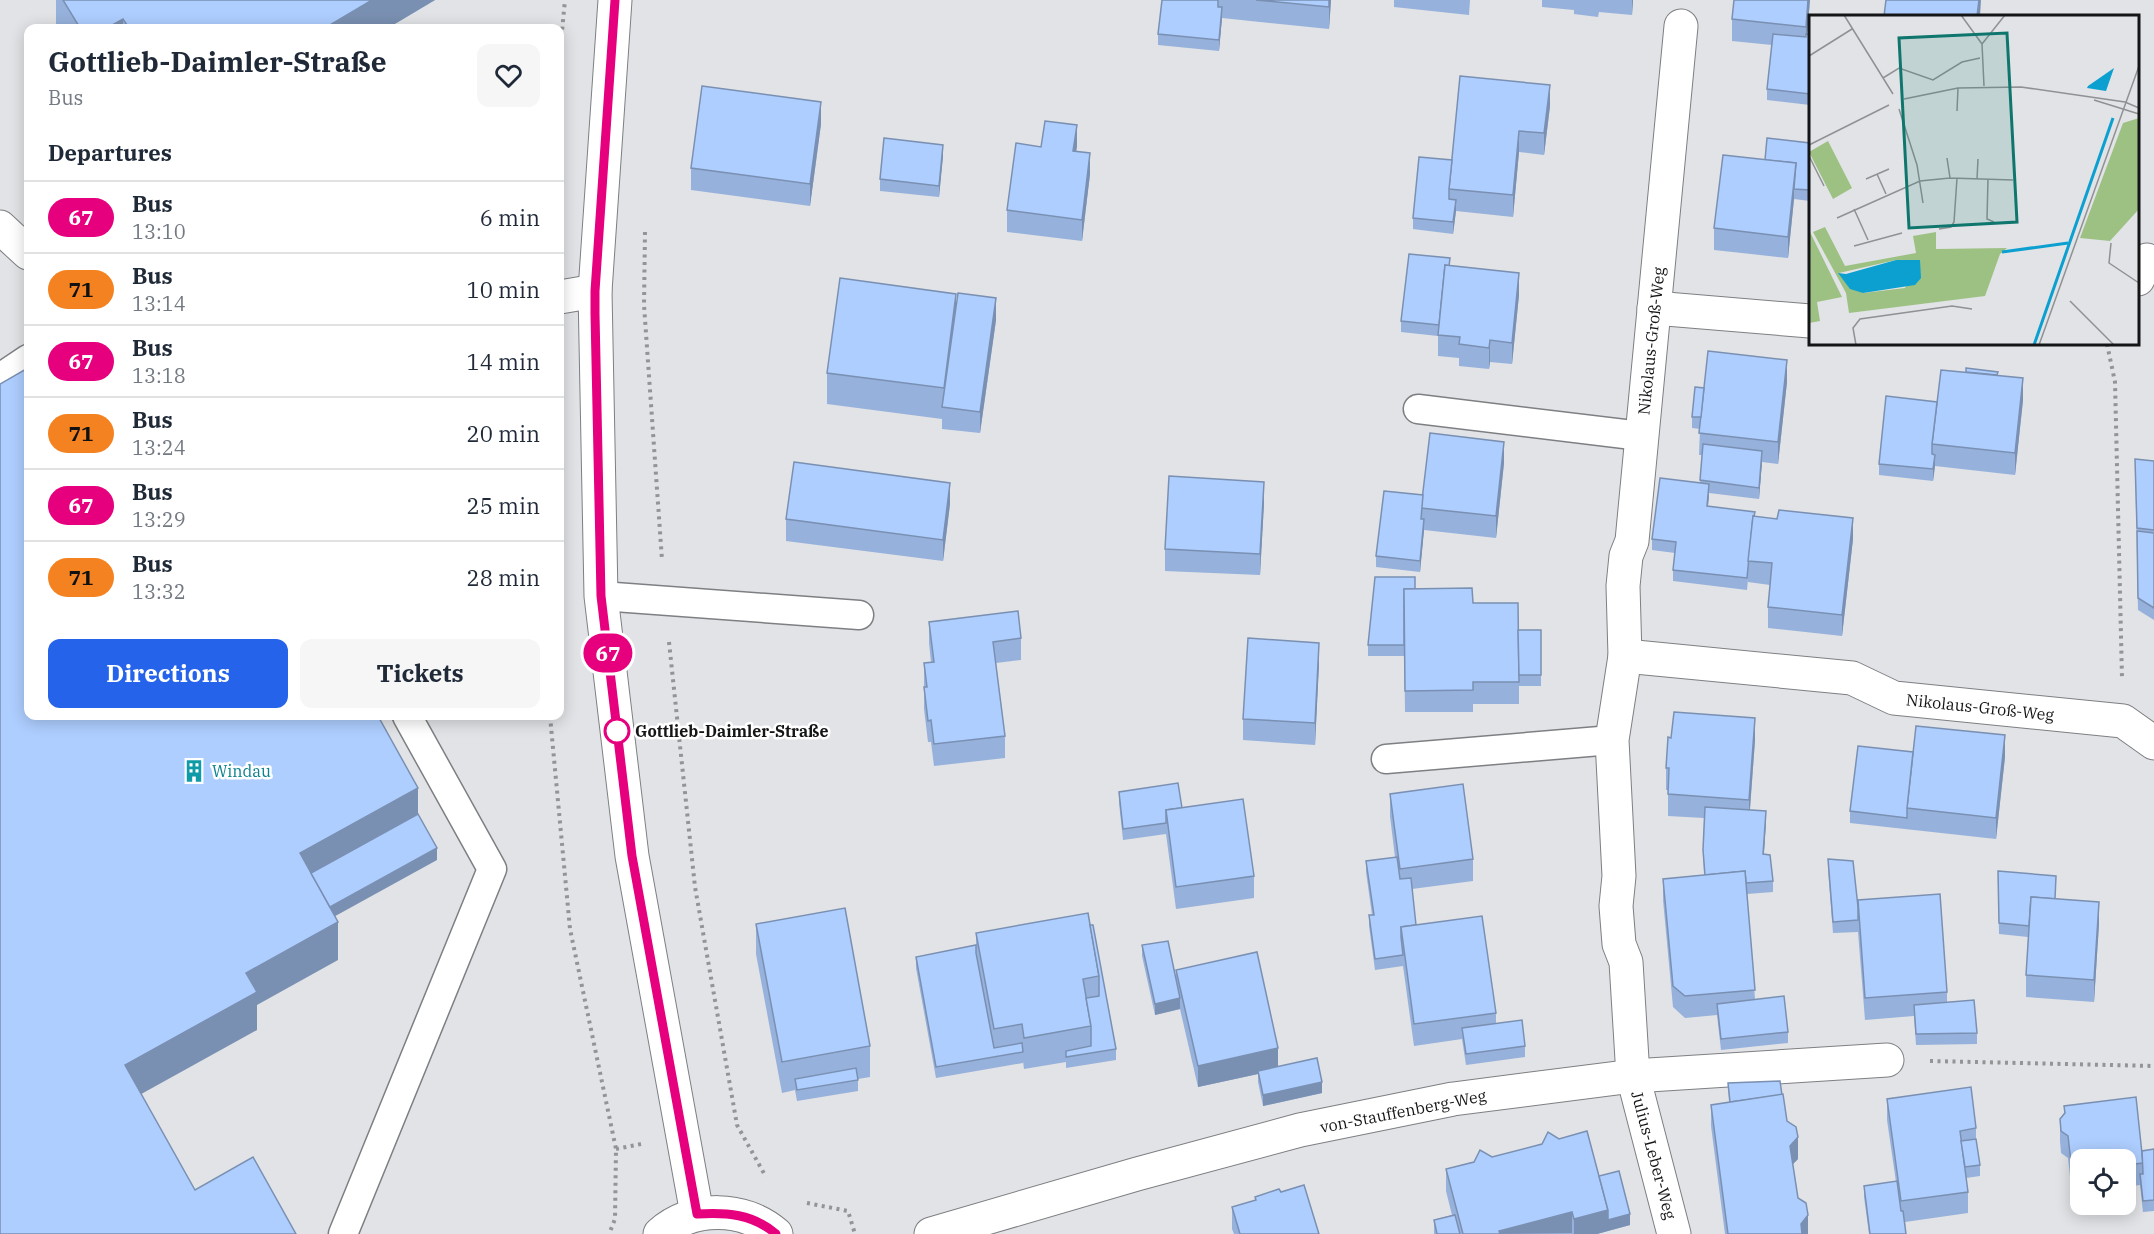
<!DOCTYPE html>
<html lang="en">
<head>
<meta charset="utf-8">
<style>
  :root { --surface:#fff; --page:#f6f6f7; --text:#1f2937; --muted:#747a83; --line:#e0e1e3; --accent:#2563eb }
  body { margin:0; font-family:"IBM Plex Serif",serif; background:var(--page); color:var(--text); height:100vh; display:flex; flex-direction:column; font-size:22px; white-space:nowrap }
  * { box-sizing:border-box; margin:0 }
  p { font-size:20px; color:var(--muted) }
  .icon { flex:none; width:33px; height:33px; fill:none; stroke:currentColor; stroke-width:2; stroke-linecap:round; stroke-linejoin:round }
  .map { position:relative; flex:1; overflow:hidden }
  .drawer { position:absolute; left:24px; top:24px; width:540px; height:696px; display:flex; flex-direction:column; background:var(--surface); border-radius:12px; box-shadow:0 3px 15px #0003 }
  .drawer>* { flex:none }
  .badge { padding:0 12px; border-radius:20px; font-size:21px; line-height:39px }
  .controls { position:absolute; left:2070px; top:1149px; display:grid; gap:12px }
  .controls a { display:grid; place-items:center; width:66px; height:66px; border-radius:12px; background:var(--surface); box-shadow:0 3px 15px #0003; font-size:30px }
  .map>.badge { position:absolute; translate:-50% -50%; box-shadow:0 0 0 3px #fff }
  h2 { padding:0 24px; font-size:22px; line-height:54px }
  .round { display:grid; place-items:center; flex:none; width:63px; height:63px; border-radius:12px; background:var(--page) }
  .headline { display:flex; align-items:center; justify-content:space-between; height:102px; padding:0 24px }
  h1 { font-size:28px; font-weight:700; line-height:45px }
  .button { display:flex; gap:12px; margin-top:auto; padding:12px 24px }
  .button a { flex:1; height:69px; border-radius:12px; background:var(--accent); color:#fff; font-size:24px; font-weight:700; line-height:69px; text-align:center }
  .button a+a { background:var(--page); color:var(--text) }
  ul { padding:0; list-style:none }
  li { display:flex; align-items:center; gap:18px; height:72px; padding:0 24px; border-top:2px solid var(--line) }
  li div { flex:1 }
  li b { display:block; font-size:22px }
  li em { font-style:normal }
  li .badge { min-width:66px; font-weight:700; text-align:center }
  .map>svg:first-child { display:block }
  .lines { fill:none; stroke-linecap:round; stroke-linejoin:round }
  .lane-casing { stroke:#7d7f82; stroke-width:31 }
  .street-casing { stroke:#7d7f82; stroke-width:35 }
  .secondary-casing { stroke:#7d7f82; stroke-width:35 }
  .path { stroke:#929496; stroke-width:4; stroke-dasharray:3 4.5; stroke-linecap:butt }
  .lane { stroke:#fff; stroke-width:28 }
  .street { stroke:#fff; stroke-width:33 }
  .secondary { stroke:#fff; stroke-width:33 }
  .wall { fill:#96b1db }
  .shaded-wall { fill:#7a90b2 }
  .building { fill:#aeceff; stroke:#7a90b2; stroke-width:1.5 }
  .line-casing { stroke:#fff; stroke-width:14 }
  .line { stroke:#e6007e; stroke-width:9 }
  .stop-dot { fill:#fff; stroke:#e6007e; stroke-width:3 }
  .labels { text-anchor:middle; stroke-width:5; stroke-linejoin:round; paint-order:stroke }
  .street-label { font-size:16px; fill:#141516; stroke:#fff }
  .stop-label { font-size:16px; font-weight:bold; fill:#141516; stroke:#fff; text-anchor:start }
  .culture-label { font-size:16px; fill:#0d838f; stroke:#fff; text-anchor:start }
  .inset-river { fill:none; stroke:#0ca0d0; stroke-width:3 }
  .inset-road { fill:none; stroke:#8f9193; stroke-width:1.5 }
  .view { fill:#0f766e; fill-opacity:0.15; stroke:#0f766e; stroke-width:3 }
  .inset-edge { fill:none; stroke:#141516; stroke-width:3 }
</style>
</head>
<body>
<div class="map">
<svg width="2154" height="1234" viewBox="0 0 2154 1234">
  <rect width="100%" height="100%" fill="#e1e3e6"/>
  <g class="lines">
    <g class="lane-casing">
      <g id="lane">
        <path d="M0,378L28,359"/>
        <path d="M1418,409L1641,436"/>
        <path d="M601,596L859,615"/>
        <path d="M1386,759L1612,740"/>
        <path d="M343,1234L492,869L407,716"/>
      </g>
    </g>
    <g class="street-casing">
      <g id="street">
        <path d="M0,227L28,253"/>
        <path d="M2138,279L2147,260"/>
        <path d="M560,297L595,291"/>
        <path d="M1654,308L1810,321"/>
        <path d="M1625,656L1852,678L1894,698L2123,721L2154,743"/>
        <path d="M931,1234L1137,1174L1300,1130L1453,1099L1633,1076L1887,1060"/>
        <path d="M1674,1234L1633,1076L1626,962L1619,944L1616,906L1619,876L1612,740L1625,656L1623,586L1626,556L1632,541L1681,26"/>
      </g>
    </g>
    <g class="secondary-casing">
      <g id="secondary">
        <path d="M615,0L595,291L601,596L632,856L697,1214"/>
        <path d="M660,1234C692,1205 744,1206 776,1234"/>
      </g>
    </g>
    <g class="path">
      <path d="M560,52L565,0"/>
      <path d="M645,232L644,305L662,560"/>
      <path d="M2107,344L2115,382L2122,678"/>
      <path d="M669,642L695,887L737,1125L766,1177"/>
      <path d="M550,716L570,929L616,1149L615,1219L609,1234"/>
      <path d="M1930,1061L2154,1066"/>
      <path d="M616,1149L641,1144"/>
      <path d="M807,1203L848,1211L855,1234"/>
    </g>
    <use href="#lane" class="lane"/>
    <use href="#street" class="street"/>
    <use href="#secondary" class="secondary"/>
  </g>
  <g class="wall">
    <path d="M56,0H435L388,28H57L56,27Z"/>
    <path d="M1162,0H1331L1329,29L1222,18L1219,51L1158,45V34Z"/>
    <path d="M1394,0H1470L1469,15L1394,7Z"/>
    <path d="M1542,0H1633L1632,15L1599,12L1598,17L1574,14V10L1542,7Z"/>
    <path d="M1810,0L1807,34L1810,35V105L1767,100V89L1772,45L1732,41V19Z"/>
    <path d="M1550,106L1544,155L1519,152L1513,217L1456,211L1453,234L1413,229V218L1452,160Z"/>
    <path d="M821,124L810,206L691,190V168Z"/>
    <path d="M1810,143V201L1794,199L1788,258L1714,250V228L1765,160Z"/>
    <path d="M1077,146L1076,151L1090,174L1082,241L1007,232V210L1041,147Z"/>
    <path d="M943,156L939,197L880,191V179Z"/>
    <path d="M1450,266L1519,295L1512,364L1490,362L1489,369L1459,366V358L1438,356V336L1401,332V321Z"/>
    <path d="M956,303L996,320L980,433L942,429V419L827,404V373Z"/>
    <path d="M1998,376L2023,400L2015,475L1935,466L1933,481L1879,475V464L1937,402Z"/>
    <path d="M1787,382L1778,464L1762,462L1759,499L1709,493L1708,506L1853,539L1842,636L1768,628V607L1770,585L1748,582V579L1747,590L1673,581V570L1675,553L1652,550V539L1700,483L1702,455H1699L1700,429L1692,428V417L1704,388Z"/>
    <path d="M2135,459L2154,461V620L2138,610Z"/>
    <path d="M1504,463L1496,538L1424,530L1420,572L1376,567V556L1423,495Z"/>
    <path d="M1264,503L1260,575L1165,571V549Z"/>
    <path d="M950,504L943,561L786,541V519Z"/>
    <path d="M1415,589L1473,603L1518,630H1541V686H1519V704H1473V712H1405L1404,628V656H1368V645Z"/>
    <path d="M929,622L1021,638V660L996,663L1005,736V758L934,766L931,742H928L924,709V663L931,662L929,643Z"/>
    <path d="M1319,664L1315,745L1243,740V719Z"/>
    <path d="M1755,740L1750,810L1766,822L1764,854L1773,881V892L1747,894L1755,999L1788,1032V1043L1721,1050L1717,1015L1685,1018L1673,1007L1663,900V879L1704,875L1703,850L1704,818L1668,816V790H1666V768Z"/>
    <path d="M1913,752L2005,757L1996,839L1850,823V811Z"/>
    <path d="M1119,792L1182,808L1254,876V898L1176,909L1166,834L1123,840L1119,803Z"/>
    <path d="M1390,794L1473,859V881L1412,889L1416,925L1496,1013V1023L1525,1046V1057L1466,1065L1462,1039L1414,1046L1403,966L1375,970L1369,926V915H1372L1366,872V861L1395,857L1390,816Z"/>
    <path d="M1828,859L1858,907L1947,992V1002L1977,1033V1044L1916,1045L1914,1016L1865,1020L1858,932L1833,933L1828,870Z"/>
    <path d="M1998,871L2055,899L2099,924L2094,1002L2026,997V975L2028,937L1999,934Z"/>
    <path d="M756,924L870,1046V1077L858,1079V1091L797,1101L795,1090L782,1093L756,954Z"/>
    <path d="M1090,925L1116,1049V1060L1066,1068V1062L1024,1069L1023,1061V1063L936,1078L916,968V957L976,945V933Z"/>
    <path d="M1142,945L1176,979V970L1278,1066L1322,1093L1263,1106L1258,1082V1074L1198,1087L1180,1009L1155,1015L1142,956Z"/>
    <path d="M1728,1083L1782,1095L1787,1121L1798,1159L1793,1164L1798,1198L1808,1234H1725L1711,1126V1105L1729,1102Z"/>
    <path d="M1887,1099L1976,1128V1139L1980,1165V1176L1966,1178L1968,1192V1213L1905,1222L1906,1234H1869L1864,1197V1186L1896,1182L1887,1120Z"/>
    <path d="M2064,1106L2142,1151L2154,1149V1211L2143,1212L2140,1185L2126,1187V1160H2080V1192L2072,1193L2068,1158L2061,1153L2060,1141V1119L2064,1113Z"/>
    <path d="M1492,1157L1599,1176L1630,1225L1597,1234H1434V1220L1452,1215L1446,1191V1169Z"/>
    <path d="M1281,1192L1319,1234H1234L1232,1229V1207L1255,1201V1197Z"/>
  </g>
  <g class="shaded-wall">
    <path d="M372,0H435L388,28H325Z"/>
    <path d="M1329,0H1331L1329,29Z"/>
    <path d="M1632,0H1633L1632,15Z"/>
    <path d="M1808,0H1810L1806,49V27Z"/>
    <path d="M1979,0H1981L1980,16H1977Z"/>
    <path d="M1222,7V18L1219,51V40Z"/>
    <path d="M123,19V28H107Z"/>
    <path d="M1550,85V106L1544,155V133Z"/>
    <path d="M821,102V124L810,206V184Z"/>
    <path d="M1077,125V146L1073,172V151Z"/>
    <path d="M1519,131V152L1513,217V195Z"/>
    <path d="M943,145V156L939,197V186Z"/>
    <path d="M1090,153V174L1082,241V220Z"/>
    <path d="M1796,163V185L1794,189V199L1788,258V237Z"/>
    <path d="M1456,200V211L1453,234V222Z"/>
    <path d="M1519,273V295L1512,364V343Z"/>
    <path d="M956,294V324L944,407V388Z"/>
    <path d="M996,298V320L980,433V412Z"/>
    <path d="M1490,340V362L1489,369V348Z"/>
    <path d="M1787,360V382L1778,464V442Z"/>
    <path d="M2023,378V400L2015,475V453Z"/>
    <path d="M1504,442V463L1496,538V516Z"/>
    <path d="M1762,451V462L1759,499V488Z"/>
    <path d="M1935,455V466L1933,481V469Z"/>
    <path d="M1264,482V503L1260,575V554Z"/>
    <path d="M950,483V504L943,561V540Z"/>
    <path d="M1709,484V495L1707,517V506Z"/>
    <path d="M1853,518V539L1842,636V615Z"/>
    <path d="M1424,519V530L1420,572V561Z"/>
    <path d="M1319,643V664L1315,745V723Z"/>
    <path d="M1755,718V740L1749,821V800Z"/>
    <path d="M2005,735V757L1996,839V818Z"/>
    <path d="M418,788V826L305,888L300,853Z"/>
    <path d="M1766,811V822L1763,866V854Z"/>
    <path d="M437,848V860L319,925V913Z"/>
    <path d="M2099,902V924L2094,1002V980Z"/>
    <path d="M338,922V960L257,1005V1030L125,1103V1065L246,973Z"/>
    <path d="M1180,998V1009L1155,1015V1004Z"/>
    <path d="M1278,1048V1069L1258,1071V1074L1198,1087V1066Z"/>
    <path d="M1322,1082V1093L1263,1106V1095Z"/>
    <path d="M1798,1137V1159L1790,1167V1146Z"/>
    <path d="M1608,1210V1231L1597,1234H1574V1219Z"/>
    <path d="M1572,1212V1233L1499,1234V1231Z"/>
    <path d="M1630,1214V1225L1608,1231V1220Z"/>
    <path d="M1808,1215V1234H1801V1224Z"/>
  </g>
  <g class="building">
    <path d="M63,0H372L325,28H129L123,19L107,28H80Z"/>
    <path d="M1162,0H1218V7H1222L1219,40L1158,34Z"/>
    <path d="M1256,0H1329V7Z"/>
    <path d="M1734,0H1808L1806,27L1732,19Z"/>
    <path d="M1886,0H1979L1977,16H1884Z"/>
    <path d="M1773,34L1806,37V34L1810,35V94L1767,89Z"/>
    <path d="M1460,76L1550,85L1544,133L1519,131L1513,195L1449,189Z"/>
    <path d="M702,86L821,102L810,184L691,168Z"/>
    <path d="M1045,121L1077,125L1073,151L1090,153L1082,220L1007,210L1016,143L1041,147Z"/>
    <path d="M884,138L943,145L939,186L880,179Z"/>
    <path d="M1767,138L1810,143V190L1794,189L1796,163L1765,160Z"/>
    <path d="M1723,155L1796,163L1788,237L1714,228Z"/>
    <path d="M1419,157L1452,160L1449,189V199L1456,200L1453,222L1413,218Z"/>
    <path d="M1409,254L1450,258L1449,266L1445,265L1439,325L1401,321Z"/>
    <path d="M1445,265L1519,273L1512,343L1490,340L1489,348L1459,344L1460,337L1438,335Z"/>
    <path d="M840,278L956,294L944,388L827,373Z"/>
    <path d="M958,293L996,298L980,412L942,407Z"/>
    <path d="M1708,351L1787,360L1778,442L1699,433Z"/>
    <path d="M1966,368L1998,372L1997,375L1966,372Z"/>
    <path d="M26,369L28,374V716H378L418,788L300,853L338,922L246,973L257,992L125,1065L195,1190L253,1157L296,1234H0V384Z"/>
    <path d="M1941,370L2023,378L2015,453L1932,444Z"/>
    <path d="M1695,387L1704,388L1701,417H1692Z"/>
    <path d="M1886,396L1937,402L1932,444V454L1935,455L1933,469L1879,464Z"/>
    <path d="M1430,433L1504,442L1496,516L1421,508Z"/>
    <path d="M1703,444L1762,451L1759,488L1700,480Z"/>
    <path d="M2135,459L2154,461V530L2137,528Z"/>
    <path d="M794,462L950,483L943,540L786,519Z"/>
    <path d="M1169,476L1264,482L1260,554L1165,549Z"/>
    <path d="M1660,478L1709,484L1707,506L1755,512L1754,516H1753L1747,578L1673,570L1676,542L1652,539Z"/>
    <path d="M1384,491L1423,495L1421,519H1424L1420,561L1376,556Z"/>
    <path d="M1779,510L1853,518L1842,615L1768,607L1772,563L1748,561L1753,516L1777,519Z"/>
    <path d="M2137,531L2154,533V608L2138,598Z"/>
    <path d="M1375,577H1415V589H1404V645H1368Z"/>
    <path d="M1472,588L1473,603H1518L1519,682H1473V690L1405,691L1404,589Z"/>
    <path d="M1018,611L1021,638L993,642L1005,736L934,744L931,720L928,721L924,687H927L924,663L934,662L929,622Z"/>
    <path d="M1518,630H1541V675H1519Z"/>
    <path d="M1248,638L1319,643L1315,723L1243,719Z"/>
    <path d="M1674,712L1755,718L1749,800L1668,794L1669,768H1666L1668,737L1671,738Z"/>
    <path d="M1916,726L2005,735L1996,818L1907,808Z"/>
    <path d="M1858,746L1913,752L1907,808V818L1850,811Z"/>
    <path d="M1178,783L1182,808L1166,810V823L1123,829L1119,792Z"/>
    <path d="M1463,784L1473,859L1400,869L1390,794Z"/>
    <path d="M1243,799L1254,876L1176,887L1166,810Z"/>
    <path d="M1705,807L1766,811L1763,854L1770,855L1773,881L1746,883L1745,871L1705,875L1703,850Z"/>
    <path d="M418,814L437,848L330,907L311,873Z"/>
    <path d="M1397,857L1400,879L1411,878L1416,925L1401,927V937L1403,955L1375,959L1369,915H1374L1366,861Z"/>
    <path d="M1828,859L1853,861L1858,907V920L1833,922Z"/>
    <path d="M1745,871L1755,990L1685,996L1673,986L1663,879Z"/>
    <path d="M1998,871L2056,876L2055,899L2031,897L2029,926L1999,923Z"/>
    <path d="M1940,894L1947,992L1865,998L1858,900Z"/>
    <path d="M2031,897L2099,902L2094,980L2026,975Z"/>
    <path d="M845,908L870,1046L782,1062L756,924Z"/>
    <path d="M1088,913L1099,976L1083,979L1091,1026L1024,1038L1022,1024L994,1029L976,933Z"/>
    <path d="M1482,916L1496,1013L1414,1024L1401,927Z"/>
    <path d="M1090,925H1093L1116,1049L1066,1057V1051L1091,1046V1026L1086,998L1099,996V976Z"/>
    <path d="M1168,941L1180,998L1155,1004L1142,945Z"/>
    <path d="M976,945V953L994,1048L1022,1043L1023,1052L936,1067L916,957Z"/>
    <path d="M1257,952L1278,1048L1198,1066L1176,970Z"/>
    <path d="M1784,996L1788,1032L1721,1039L1717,1004Z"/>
    <path d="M1974,1000L1977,1033L1916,1034L1914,1005Z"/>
    <path d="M1522,1020L1525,1046L1466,1054L1462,1028Z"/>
    <path d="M1317,1058L1322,1082L1263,1095L1258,1071Z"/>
    <path d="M856,1068L858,1080L797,1090L795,1079Z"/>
    <path d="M1780,1081L1782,1095L1730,1102L1728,1083Z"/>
    <path d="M1971,1087L1976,1128L1960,1131L1968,1192L1901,1201L1887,1099Z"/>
    <path d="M1783,1094L1787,1121L1796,1127L1798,1137L1790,1146L1798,1198L1806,1203L1808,1215L1801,1224L1802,1234H1728L1711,1105Z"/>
    <path d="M2136,1097L2143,1163L2126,1165V1160H2080V1170L2072,1171L2068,1136L2061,1131L2060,1119L2065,1113L2064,1106Z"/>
    <path d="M1587,1131L1608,1210L1574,1219L1572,1212L1499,1231L1500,1234H1463L1446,1169L1474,1162L1480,1150L1492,1157L1542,1144L1548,1132L1559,1139Z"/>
    <path d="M1976,1139L1980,1165L1965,1167L1961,1141Z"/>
    <path d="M2154,1149V1200L2143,1201L2140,1174H2143L2142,1151Z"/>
    <path d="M1619,1171L1630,1214L1608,1220V1210L1599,1176Z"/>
    <path d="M1897,1181L1901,1211H1903L1906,1234H1870L1864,1186Z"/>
    <path d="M1304,1185L1319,1234H1240L1232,1207L1256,1200L1255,1197L1279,1189L1281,1192Z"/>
    <path d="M1455,1215L1460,1234H1437L1434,1220Z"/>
  </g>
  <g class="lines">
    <g class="line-casing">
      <path id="line" d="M615,0L595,291V314L601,596L632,856L697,1214C726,1212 753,1214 776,1234"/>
    </g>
    <use href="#line" class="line"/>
  </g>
  <defs>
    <g id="building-bare" transform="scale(1.8)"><path d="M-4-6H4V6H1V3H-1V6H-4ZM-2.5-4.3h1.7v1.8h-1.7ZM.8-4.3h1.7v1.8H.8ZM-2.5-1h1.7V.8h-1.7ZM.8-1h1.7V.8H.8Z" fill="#0f9aa8" stroke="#fff" stroke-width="2.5" paint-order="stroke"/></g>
  </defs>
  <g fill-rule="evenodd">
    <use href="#building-bare" x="194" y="771"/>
  </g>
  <circle class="stop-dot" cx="617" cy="731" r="12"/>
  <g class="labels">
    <g class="street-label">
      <text transform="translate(1651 341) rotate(-84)" y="6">Nikolaus-Groß-Weg</text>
      <text transform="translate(1980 707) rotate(6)" y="6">Nikolaus-Groß-Weg</text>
      <text transform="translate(1403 1111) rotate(-11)" y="6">von-Stauffenberg-Weg</text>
      <text transform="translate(1654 1155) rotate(75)" y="6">Julius-Leber-Weg</text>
    </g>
    <g class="stop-label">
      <text x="635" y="737">Gottlieb-Daimler-Straße</text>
    </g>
    <g class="culture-label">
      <text x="212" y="777">Windau</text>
    </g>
  </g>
  <g transform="translate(1809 15)">
    <rect width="330" height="330" fill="#e1e3e6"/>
    <path d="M330,103V194L301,226L271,223L314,108ZM19,126L43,173L24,184L0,137ZM16,212L36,251L107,238L104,221L127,217V234L198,233L191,239L176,281L40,298L37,278L4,217ZM87,245H111L96,273L54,278L30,258ZM0,215L33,282L8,287L11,306L0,308Z" fill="#9dc183" fill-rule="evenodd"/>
    <path d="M305,53L297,76L278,73L279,71ZM87,245H111L112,263L106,270L54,278L41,274L29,258L37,259Z" fill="#0ca0d0"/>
    <path class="inset-river" d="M193,237L259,228M225,330L304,103"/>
    <path class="inset-road" d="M35,0L84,79M152,0L173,29M0,41L43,14M74,63L90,53L124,65L153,47L171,43M175,71L173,29L196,0M95,84L149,73L212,72L316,87L330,93M285,85L330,99M90,94L108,150L114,188M148,96L149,73M0,130L80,90M0,141L15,171M138,143L141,163M68,159L77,179M57,164L80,154M168,164L169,144M179,164L178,204L185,207M45,194L59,225M28,203L111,166L141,163L204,165M130,214L142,212L145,207L148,163M302,228L300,248L330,268M45,231L93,218M261,286L305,330M47,330L44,313L51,304L143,291L163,294M230,330L330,51"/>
    <path class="view" d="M198,18L208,207L100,213L90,23Z"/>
    <rect width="330" height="330" class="inset-edge"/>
  </g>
</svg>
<div class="controls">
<a><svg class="icon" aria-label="locate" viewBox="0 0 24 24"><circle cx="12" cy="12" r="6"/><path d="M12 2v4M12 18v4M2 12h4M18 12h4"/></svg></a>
</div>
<b class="badge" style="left:608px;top:653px;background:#e6007e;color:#fff">67</b>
<section class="drawer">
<div class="headline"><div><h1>Gottlieb-Daimler-Straße</h1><p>Bus</p></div><a class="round"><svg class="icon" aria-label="heart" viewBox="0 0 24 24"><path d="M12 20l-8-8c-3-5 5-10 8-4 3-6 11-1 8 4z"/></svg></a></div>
<h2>Departures</h2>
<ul>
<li><span class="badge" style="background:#e6007e;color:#fff">67</span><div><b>Bus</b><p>13:10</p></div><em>6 min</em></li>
<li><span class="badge" style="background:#f58220;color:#111">71</span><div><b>Bus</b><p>13:14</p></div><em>10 min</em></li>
<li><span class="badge" style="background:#e6007e;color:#fff">67</span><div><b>Bus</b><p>13:18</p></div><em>14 min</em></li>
<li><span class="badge" style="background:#f58220;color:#111">71</span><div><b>Bus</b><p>13:24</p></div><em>20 min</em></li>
<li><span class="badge" style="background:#e6007e;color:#fff">67</span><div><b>Bus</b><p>13:29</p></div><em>25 min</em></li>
<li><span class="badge" style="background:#f58220;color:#111">71</span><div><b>Bus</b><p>13:32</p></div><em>28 min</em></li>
</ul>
<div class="button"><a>Directions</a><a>Tickets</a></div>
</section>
</div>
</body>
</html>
